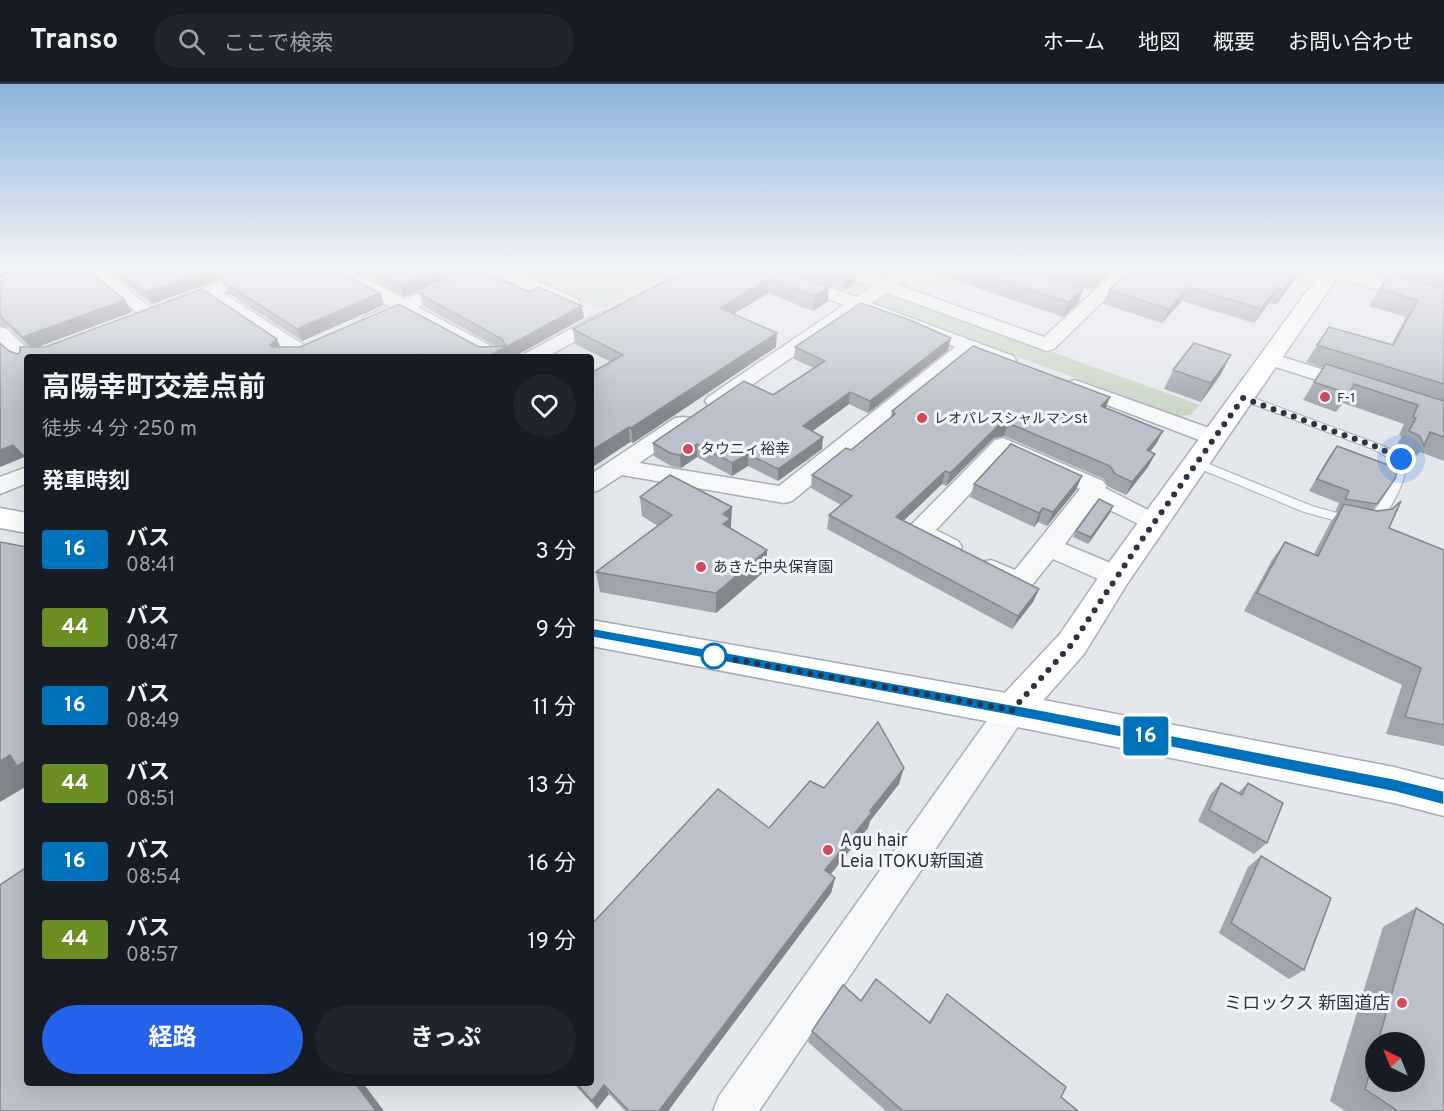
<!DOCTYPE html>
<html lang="ja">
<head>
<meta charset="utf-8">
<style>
  :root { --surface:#171b24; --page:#20242c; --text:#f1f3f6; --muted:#9ea1a6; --line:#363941; --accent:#2563eb }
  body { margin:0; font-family:Overpass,"Noto Sans JP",sans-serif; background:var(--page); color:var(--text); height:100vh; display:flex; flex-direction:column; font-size:22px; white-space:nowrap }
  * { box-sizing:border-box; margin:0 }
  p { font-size:20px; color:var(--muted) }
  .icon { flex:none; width:33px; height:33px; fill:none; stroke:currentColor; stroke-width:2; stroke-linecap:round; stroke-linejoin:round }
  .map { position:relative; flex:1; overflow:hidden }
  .panel { position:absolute; left:24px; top:270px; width:570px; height:732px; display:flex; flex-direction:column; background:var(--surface); border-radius:6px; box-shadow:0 6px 24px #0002 }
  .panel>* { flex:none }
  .badge { padding:0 12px; border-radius:4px; font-size:21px; line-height:39px }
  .needle { width:39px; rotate:317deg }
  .controls { position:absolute; left:1365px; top:948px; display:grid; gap:12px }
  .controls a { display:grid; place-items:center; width:60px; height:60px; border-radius:50%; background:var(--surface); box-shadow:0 6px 24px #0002; font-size:30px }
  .you { position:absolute; width:30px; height:30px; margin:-15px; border:4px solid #fff; border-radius:50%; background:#1a73e8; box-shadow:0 0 0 9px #1a73e833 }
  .map>.badge { position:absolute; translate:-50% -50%; box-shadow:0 0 0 3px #fff }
  h2 { padding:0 18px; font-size:22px; line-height:54px }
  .round { display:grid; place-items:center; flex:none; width:63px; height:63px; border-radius:32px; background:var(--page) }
  .headline { display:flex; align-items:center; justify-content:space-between; height:102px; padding:0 18px }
  h1 { font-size:28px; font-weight:700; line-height:45px }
  .cta { display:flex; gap:12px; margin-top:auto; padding:12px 18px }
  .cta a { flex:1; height:69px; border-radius:36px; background:var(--accent); color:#fff; font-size:24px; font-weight:700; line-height:69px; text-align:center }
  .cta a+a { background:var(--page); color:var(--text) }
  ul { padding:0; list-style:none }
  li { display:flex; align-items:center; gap:18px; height:78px; padding:0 18px }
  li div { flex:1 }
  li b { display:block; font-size:22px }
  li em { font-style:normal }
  li .badge { min-width:66px; font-weight:700; text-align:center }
  header { display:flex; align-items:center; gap:36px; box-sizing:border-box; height:84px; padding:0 30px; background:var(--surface); border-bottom:2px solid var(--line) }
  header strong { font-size:28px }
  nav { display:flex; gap:33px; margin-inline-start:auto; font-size:21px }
  .search { width:420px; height:54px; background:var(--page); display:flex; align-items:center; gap:15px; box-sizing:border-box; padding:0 21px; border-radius:33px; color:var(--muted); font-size:22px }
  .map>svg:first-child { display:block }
  .green { fill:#c9d6c5 }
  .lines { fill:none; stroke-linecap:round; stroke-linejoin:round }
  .lane-casing { stroke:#a9aeb7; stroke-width:2 }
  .street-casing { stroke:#a9aeb7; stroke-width:3 }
  .secondary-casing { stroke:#a9aeb7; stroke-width:3 }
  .primary-casing { stroke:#a3abb8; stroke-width:3 }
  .lane { fill:#f7f8fa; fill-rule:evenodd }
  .street { fill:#f7f8fa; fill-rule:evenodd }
  .secondary { fill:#fff; fill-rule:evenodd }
  .primary { fill:#fff; fill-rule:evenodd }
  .wall { fill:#a1a5ae; fill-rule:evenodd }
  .shaded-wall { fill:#83868d }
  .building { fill:#bbc0ca; stroke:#83868d; stroke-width:1.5 }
  .line { fill:#0072bc; stroke:#fff; stroke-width:1.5 }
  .walk { stroke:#2b3445; stroke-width:6; stroke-dasharray:0 10.8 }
  .poi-dot { fill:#d1495b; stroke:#f4f6f9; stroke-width:2 }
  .stop-dot { fill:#fff; stroke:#0072bc; stroke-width:3 }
  .labels { text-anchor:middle; stroke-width:6; stroke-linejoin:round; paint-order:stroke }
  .far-poi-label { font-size:14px; fill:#2b3445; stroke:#f4f6f9; text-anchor:start }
  .poi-label { font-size:15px; fill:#2b3445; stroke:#f4f6f9; text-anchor:start }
  .near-poi-label { font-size:18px; fill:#2b3445; stroke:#f4f6f9; text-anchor:start }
</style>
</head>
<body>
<header>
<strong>Transo</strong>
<div class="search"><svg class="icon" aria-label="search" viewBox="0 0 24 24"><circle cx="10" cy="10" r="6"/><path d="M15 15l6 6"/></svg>ここで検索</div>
<nav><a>ホーム</a><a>地図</a><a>概要</a><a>お問い合わせ</a></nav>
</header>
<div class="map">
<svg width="1444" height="1027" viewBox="0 0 1444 1027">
  <rect width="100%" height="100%" fill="#e4e7ec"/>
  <g class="green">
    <path d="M513,185H679L607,223L596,224Z"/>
    <path d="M783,185H821L1200,321L1190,331L1177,332Z"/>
  </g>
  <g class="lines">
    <g class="lane-casing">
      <g id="lane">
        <path d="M1243,310L1381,361L1405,372C1412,389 1387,438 1370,443L1364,439C1378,421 1396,402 1395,377L1373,365L1239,315L1238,313Z"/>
        <path d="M1197,375L1312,422L1355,434L1357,437L1351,441L1304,428L1193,382V376Z"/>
      </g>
    </g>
    <g class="street-casing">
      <g id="street">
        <path d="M83,185H102L160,231L157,235H145Z"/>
        <path d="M254,185H277L275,189L223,209L307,263L310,267L307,271H293L208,215L180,226H168L165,222L168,218Z"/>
        <path d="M328,185H348L405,215L473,185H510L577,215L580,219L577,223H565L491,189L418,223L504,269L507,273H483L403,229L378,241H364L362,237L364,233L390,222L330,189Z"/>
        <path d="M756,185H779L856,213L872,203L833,189L831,185H855L883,195L899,185H918L898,201L1044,253L1118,185H1136L1054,265L1047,267L887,209L871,219L1013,272L1016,276L1013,280H999L971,270L792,417L784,419L622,391L599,406L591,409V390L675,334L683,333L691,334L694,339L691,344L639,379L779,402L955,263L860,227L722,321L715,323L708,321L705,317L708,313L844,221L758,189Z"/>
        <path d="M1315,185H1342L1444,212V223L1317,189Z"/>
        <path d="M604,227L611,229L613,233L611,237L547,273H523L526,269Z"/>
        <path d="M0,243L7,245L36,273H27V280L20,278L0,259Z"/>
        <path d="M1270,269L1362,298L1365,302L1362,306L1355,308L1263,279L1260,275L1263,271Z"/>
        <path d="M1075,296L1223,349L1226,354L1223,359L1215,361L1207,359L1068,306L1065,302L1068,298Z"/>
        <path d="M1003,354L1103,397L1107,402L1105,404L1162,433L1165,439L1162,445L1153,447L1095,419L1065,460L1125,485L1129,492L1125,499L1116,502L1107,499L1053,475L1028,506L1019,509L982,492L978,485L982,478L991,476L1015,486L1080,405L1006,371L936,446L958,457L962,463L958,469C944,473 914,461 907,448L910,442L995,356Z"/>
        <path d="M27,383V399L0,410V393Z"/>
        <path d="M1012,613L1023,617L1027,626L1023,635L759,1027H713L719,1012L1001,617Z"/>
      </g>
    </g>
    <g class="secondary-casing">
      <path id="secondary" d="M1323,185H1343L1127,500L1084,570L1025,637L1012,642L999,637L993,626L999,615L1060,550L1105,484Z"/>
    </g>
    <g class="primary-casing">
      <g id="primary">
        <path d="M0,424L27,429V449L0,444Z"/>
        <path d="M591,536L1012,610L1394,683L1444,696V732L1394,719L1012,642L591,562Z"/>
      </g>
    </g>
    <use href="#lane" class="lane"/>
    <use href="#street" class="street"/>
    <use href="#secondary" class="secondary"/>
    <use href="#primary" class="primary"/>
  </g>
  <g class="wall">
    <path d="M106,185H248L152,220Z"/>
    <path d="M353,185H468L404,213Z"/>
    <path d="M779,185L828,217L813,227L768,209L734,230L776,263L633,359L630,358L591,384V289L611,278L575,260L573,245Z"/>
    <path d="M785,185H856L855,199L844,206Z"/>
    <path d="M861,185H877L872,189Z"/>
    <path d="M921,185H1020L1083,205L1078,219L1063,233Z"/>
    <path d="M1022,185H1115L1091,206Z"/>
    <path d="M1130,185H1302L1276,221L1269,219L1254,239L1182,217L1162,239L1103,220L1109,206Z"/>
    <path d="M1391,185H1444V377L1420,368L1409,380L1406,370L1403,368L1377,420L1373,426L1389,444L1444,466V662L1386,650L1402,601L1244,527L1272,476L1285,458L1314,470L1330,439L1338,428H1335L1339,419L1309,407L1328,374L1337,362L1386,380L1396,366L1395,365L1402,352L1399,351L1404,340L1343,319L1336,328L1303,316L1323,284L1306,278L1317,261H1391L1406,233L1369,222L1386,194Z"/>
    <path d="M0,197L132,228L38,263H497L423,222L420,210L528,208L582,222L584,234L513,273H27V377L24,373L0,383L9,267L17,270L29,263L9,243L0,242Z"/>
    <path d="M222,197L380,209L384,221L302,257L228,209Z"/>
    <path d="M951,254L948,266L868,329L849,320L812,347L822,365L778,397L748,382L732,392L697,373L681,384L671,382L654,372L653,359L773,311L814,284L794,275L795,263Z"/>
    <path d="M1173,286L1221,290L1201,318L1164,305Z"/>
    <path d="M1110,313L1105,324L1163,347L1156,360L1150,368L1155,370L1148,383L1126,411L1109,403L1104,395L1004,352L994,354L946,402L942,400L903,437L1039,505L1033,518L1012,545L827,445L829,431L841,421L811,404L812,391L851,366L891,333L892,327Z"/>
    <path d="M974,400L1076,406L1047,442L1038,438L1034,443L970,413Z"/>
    <path d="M640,413L731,443V444L767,466L766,486L716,529L600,508L596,488L658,442L642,432Z"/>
    <path d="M1110,429L1088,460L1073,453L1076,447Z"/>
    <path d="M1221,699L1238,709L1248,699L1267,759L1254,770L1198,737L1210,711Z"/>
    <path d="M899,700L870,737L868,744L830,790L835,794L831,809L668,1027H625L609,1010L597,1025L573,999H591L769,744L824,704Z"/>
    <path d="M1261,772L1304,886L1289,895L1219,849L1248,783Z"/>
    <path d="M1416,824L1444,1027H1345L1330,1017L1383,843ZM1376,958H1414L1376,998Z"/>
    <path d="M947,910L1061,1013L1078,1027H886L808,958L812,947L861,917L929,938Z"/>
  </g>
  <g class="shaded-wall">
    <path d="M0,185H28L0,194Z"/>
    <path d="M211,185H248L152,220L146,209Z"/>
    <path d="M438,185H468L404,213L400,201Z"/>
    <path d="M857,185L855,199L844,206L846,192Z"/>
    <path d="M1105,185H1115L1091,206L1097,192Z"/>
    <path d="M1300,185H1302L1276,221L1283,206Z"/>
    <path d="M769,195L768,209L720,238V224Z"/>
    <path d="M829,203L828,217L813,227L814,212Z"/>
    <path d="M1188,203L1182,217L1162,239L1169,225Z"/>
    <path d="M1277,204L1269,219L1254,239L1261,225Z"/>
    <path d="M1083,205L1078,219L1063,233L1068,218Z"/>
    <path d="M380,209L384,221L302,257L297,245Z"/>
    <path d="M125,216L132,228L32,265L23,253Z"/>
    <path d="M582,222L584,234L513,273H487Z"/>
    <path d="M777,249L776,263L633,359L631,344Z"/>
    <path d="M951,254L948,266L868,329L870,317Z"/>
    <path d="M277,255L282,267L276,273L270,261Z"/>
    <path d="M1231,271L1221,290L1201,318L1211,299Z"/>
    <path d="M850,308L849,320L802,355L803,342Z"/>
    <path d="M1110,313L1105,326L1101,322Z"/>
    <path d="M1008,339L1004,352L994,354L946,402L950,389L999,341Z"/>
    <path d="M629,343L630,358L591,384V367Z"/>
    <path d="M1163,347L1156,360L1140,379L1147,366Z"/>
    <path d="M823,353L822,365L778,397V385Z"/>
    <path d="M697,360V373L681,384L680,371Z"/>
    <path d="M13,361L24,373L0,383V366Z"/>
    <path d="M748,370V382L732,392V379Z"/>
    <path d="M1155,370L1148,383L1126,411L1132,398Z"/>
    <path d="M945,387L942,400L893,447L896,433Z"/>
    <path d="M1082,392L1076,406L1047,442L1053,428Z"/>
    <path d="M1113,422L1110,429L1088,460L1091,453Z"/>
    <path d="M732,423L731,443L723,459V430Z"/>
    <path d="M1043,424L1038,438L1034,443L1039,429Z"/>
    <path d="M767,466L766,486L716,529V509Z"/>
    <path d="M1039,505L1033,518L1012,545L1018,532Z"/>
    <path d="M10,671L27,676V702L0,718V677Z"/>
    <path d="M904,684L899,700L870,737L868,744L822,801L825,786Z"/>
    <path d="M835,794L831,809L668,1027H659Z"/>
    <path d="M355,999H363L384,1027H376Z"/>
    <path d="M604,1001L609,1010L597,1025L592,1017Z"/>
  </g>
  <g class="building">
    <path d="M39,185H86L125,216L23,253L0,232V197Z"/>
    <path d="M114,185H211L146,209Z"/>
    <path d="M256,185H335L380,209L297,245L222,197Z"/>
    <path d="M370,185H438L400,201Z"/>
    <path d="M477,185L528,208L539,203L582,222L487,273H426L421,270L414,273H27V375L13,361L0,366V259L9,267L17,270L20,268V263H45L202,205L277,255L270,261L272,263H300L399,220L479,263L506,262L502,255L420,210Z"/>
    <path d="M688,185H779L829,203L814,212L769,195L720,224L777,249L631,344L629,343L591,367V289L623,271L573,245Z"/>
    <path d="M825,185H857L846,192Z"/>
    <path d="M966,185H1020L1083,205L1068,218Z"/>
    <path d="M1072,185H1105L1097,192Z"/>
    <path d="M1130,185H1300L1283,206L1277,204L1261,225L1188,203L1169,225L1109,206Z"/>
    <path d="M1425,185H1444V190Z"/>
    <path d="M1389,191L1444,204V300L1317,261L1329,243L1393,261L1418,216L1380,205Z"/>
    <path d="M861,219L910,236L951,254L870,317L850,308L803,342L823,353L778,385L748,370L732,379L697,360L680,371L670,369L653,359L744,297L773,311L825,277L795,263Z"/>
    <path d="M1194,259L1231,271L1211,299L1173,286Z"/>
    <path d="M973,262L1110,313L1101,322L1163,347L1147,366L1155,370L1132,398L1115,390L1110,382L1008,339L999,341L950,389L945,387L896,433L1039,505L1018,532L829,431L852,412L812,391L846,364L851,366L895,330L892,327Z"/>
    <path d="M1326,280L1444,317V353L1430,348L1424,362L1420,352L1409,347L1416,334L1413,333L1418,321L1354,300L1349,310L1314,298Z"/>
    <path d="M1011,360L1082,392L1053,428L1043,424L1039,429L974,400Z"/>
    <path d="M1337,362L1388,381L1398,363L1403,366L1395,395L1377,420L1345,415L1349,407L1317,395Z"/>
    <path d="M670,391L732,423L723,430L730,435L723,440L767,466L716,509L596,488L672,431L640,413Z"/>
    <path d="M1099,415L1113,422L1091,453L1076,447Z"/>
    <path d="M1401,417L1389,444L1444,466V641L1405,633L1421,584L1257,509L1285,458L1318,472L1344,420L1377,427L1392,425Z"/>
    <path d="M0,458L27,463V676L17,682L10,671L0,677Z"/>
    <path d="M878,638L904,684L870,727L872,728L825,786L835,794L659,1027H629L604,1001L592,1017L576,999H591V841L718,705L769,744L810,697L824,704Z"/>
    <path d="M1221,699L1242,711L1248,699L1283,719L1267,759L1209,726Z"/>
    <path d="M1261,772L1331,814L1304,886L1231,839Z"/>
    <path d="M27,783V999H355L376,1027H0V801Z"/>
    <path d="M1416,824L1444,841V1027H1398L1365,1005L1376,968V998H1414V958H1378Z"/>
    <path d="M876,895L930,939L947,910L1066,1003L1061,1013L1078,1027H903L812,947L843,901L861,917Z"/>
  </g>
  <linearGradient id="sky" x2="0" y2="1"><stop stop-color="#8bb4dd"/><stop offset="0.56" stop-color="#f3f4f6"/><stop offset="1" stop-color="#f3f4f6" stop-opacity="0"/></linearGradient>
  <rect width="1444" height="329" fill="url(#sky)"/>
  <path class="line" d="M591,544L1035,625L1395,695L1444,707V721L1395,708L1035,636L591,553L585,549Z"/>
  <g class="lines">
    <path class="walk" d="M714,572L709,571L1012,626L1072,560L1141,457L1243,314L1377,363L1401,375"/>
  </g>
  <g class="poi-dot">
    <circle cx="1325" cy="313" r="6"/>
    <circle cx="922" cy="334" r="6"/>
    <circle cx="688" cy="365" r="6"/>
    <circle cx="701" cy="483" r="6"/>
    <circle cx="828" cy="766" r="6"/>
    <circle cx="1402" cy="919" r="6"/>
  </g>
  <circle class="stop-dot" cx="714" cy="572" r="12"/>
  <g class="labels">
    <g class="far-poi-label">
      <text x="1337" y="318">F-1</text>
      <text x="934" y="339">レオパレスシャルマンSt</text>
    </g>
    <g class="poi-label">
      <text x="700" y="370">タウニィ裕幸</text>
      <text x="713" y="488">あきた中央保育園</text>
    </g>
    <g class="near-poi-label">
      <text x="840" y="762">Agu hair<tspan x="840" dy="21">Leia ITOKU新国道</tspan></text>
      <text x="1390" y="925" text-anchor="end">ミロックス 新国道店</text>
    </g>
  </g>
</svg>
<div class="controls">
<a><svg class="needle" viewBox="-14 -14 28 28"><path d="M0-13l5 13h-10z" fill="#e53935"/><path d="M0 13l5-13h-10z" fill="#9ea1a6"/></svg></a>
</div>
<div class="you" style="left:1401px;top:375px"></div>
<b class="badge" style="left:1146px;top:652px;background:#0072bc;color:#fff">16</b>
<section class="panel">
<div class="headline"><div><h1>高陽幸町交差点前</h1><p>徒歩 · 4 分 · 250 m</p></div><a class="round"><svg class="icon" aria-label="heart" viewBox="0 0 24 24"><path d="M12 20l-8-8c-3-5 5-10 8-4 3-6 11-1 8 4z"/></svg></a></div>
<h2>発車時刻</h2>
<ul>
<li><span class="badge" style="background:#0072bc;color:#fff">16</span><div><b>バス</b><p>08:41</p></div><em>3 分</em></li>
<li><span class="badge" style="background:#6b8e23;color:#fff">44</span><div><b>バス</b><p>08:47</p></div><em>9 分</em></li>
<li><span class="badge" style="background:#0072bc;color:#fff">16</span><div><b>バス</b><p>08:49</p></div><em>11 分</em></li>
<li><span class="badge" style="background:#6b8e23;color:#fff">44</span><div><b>バス</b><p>08:51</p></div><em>13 分</em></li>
<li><span class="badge" style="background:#0072bc;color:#fff">16</span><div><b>バス</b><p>08:54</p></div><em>16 分</em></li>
<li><span class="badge" style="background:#6b8e23;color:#fff">44</span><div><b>バス</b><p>08:57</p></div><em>19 分</em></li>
</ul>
<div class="cta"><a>経路</a><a>きっぷ</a></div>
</section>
</div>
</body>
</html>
